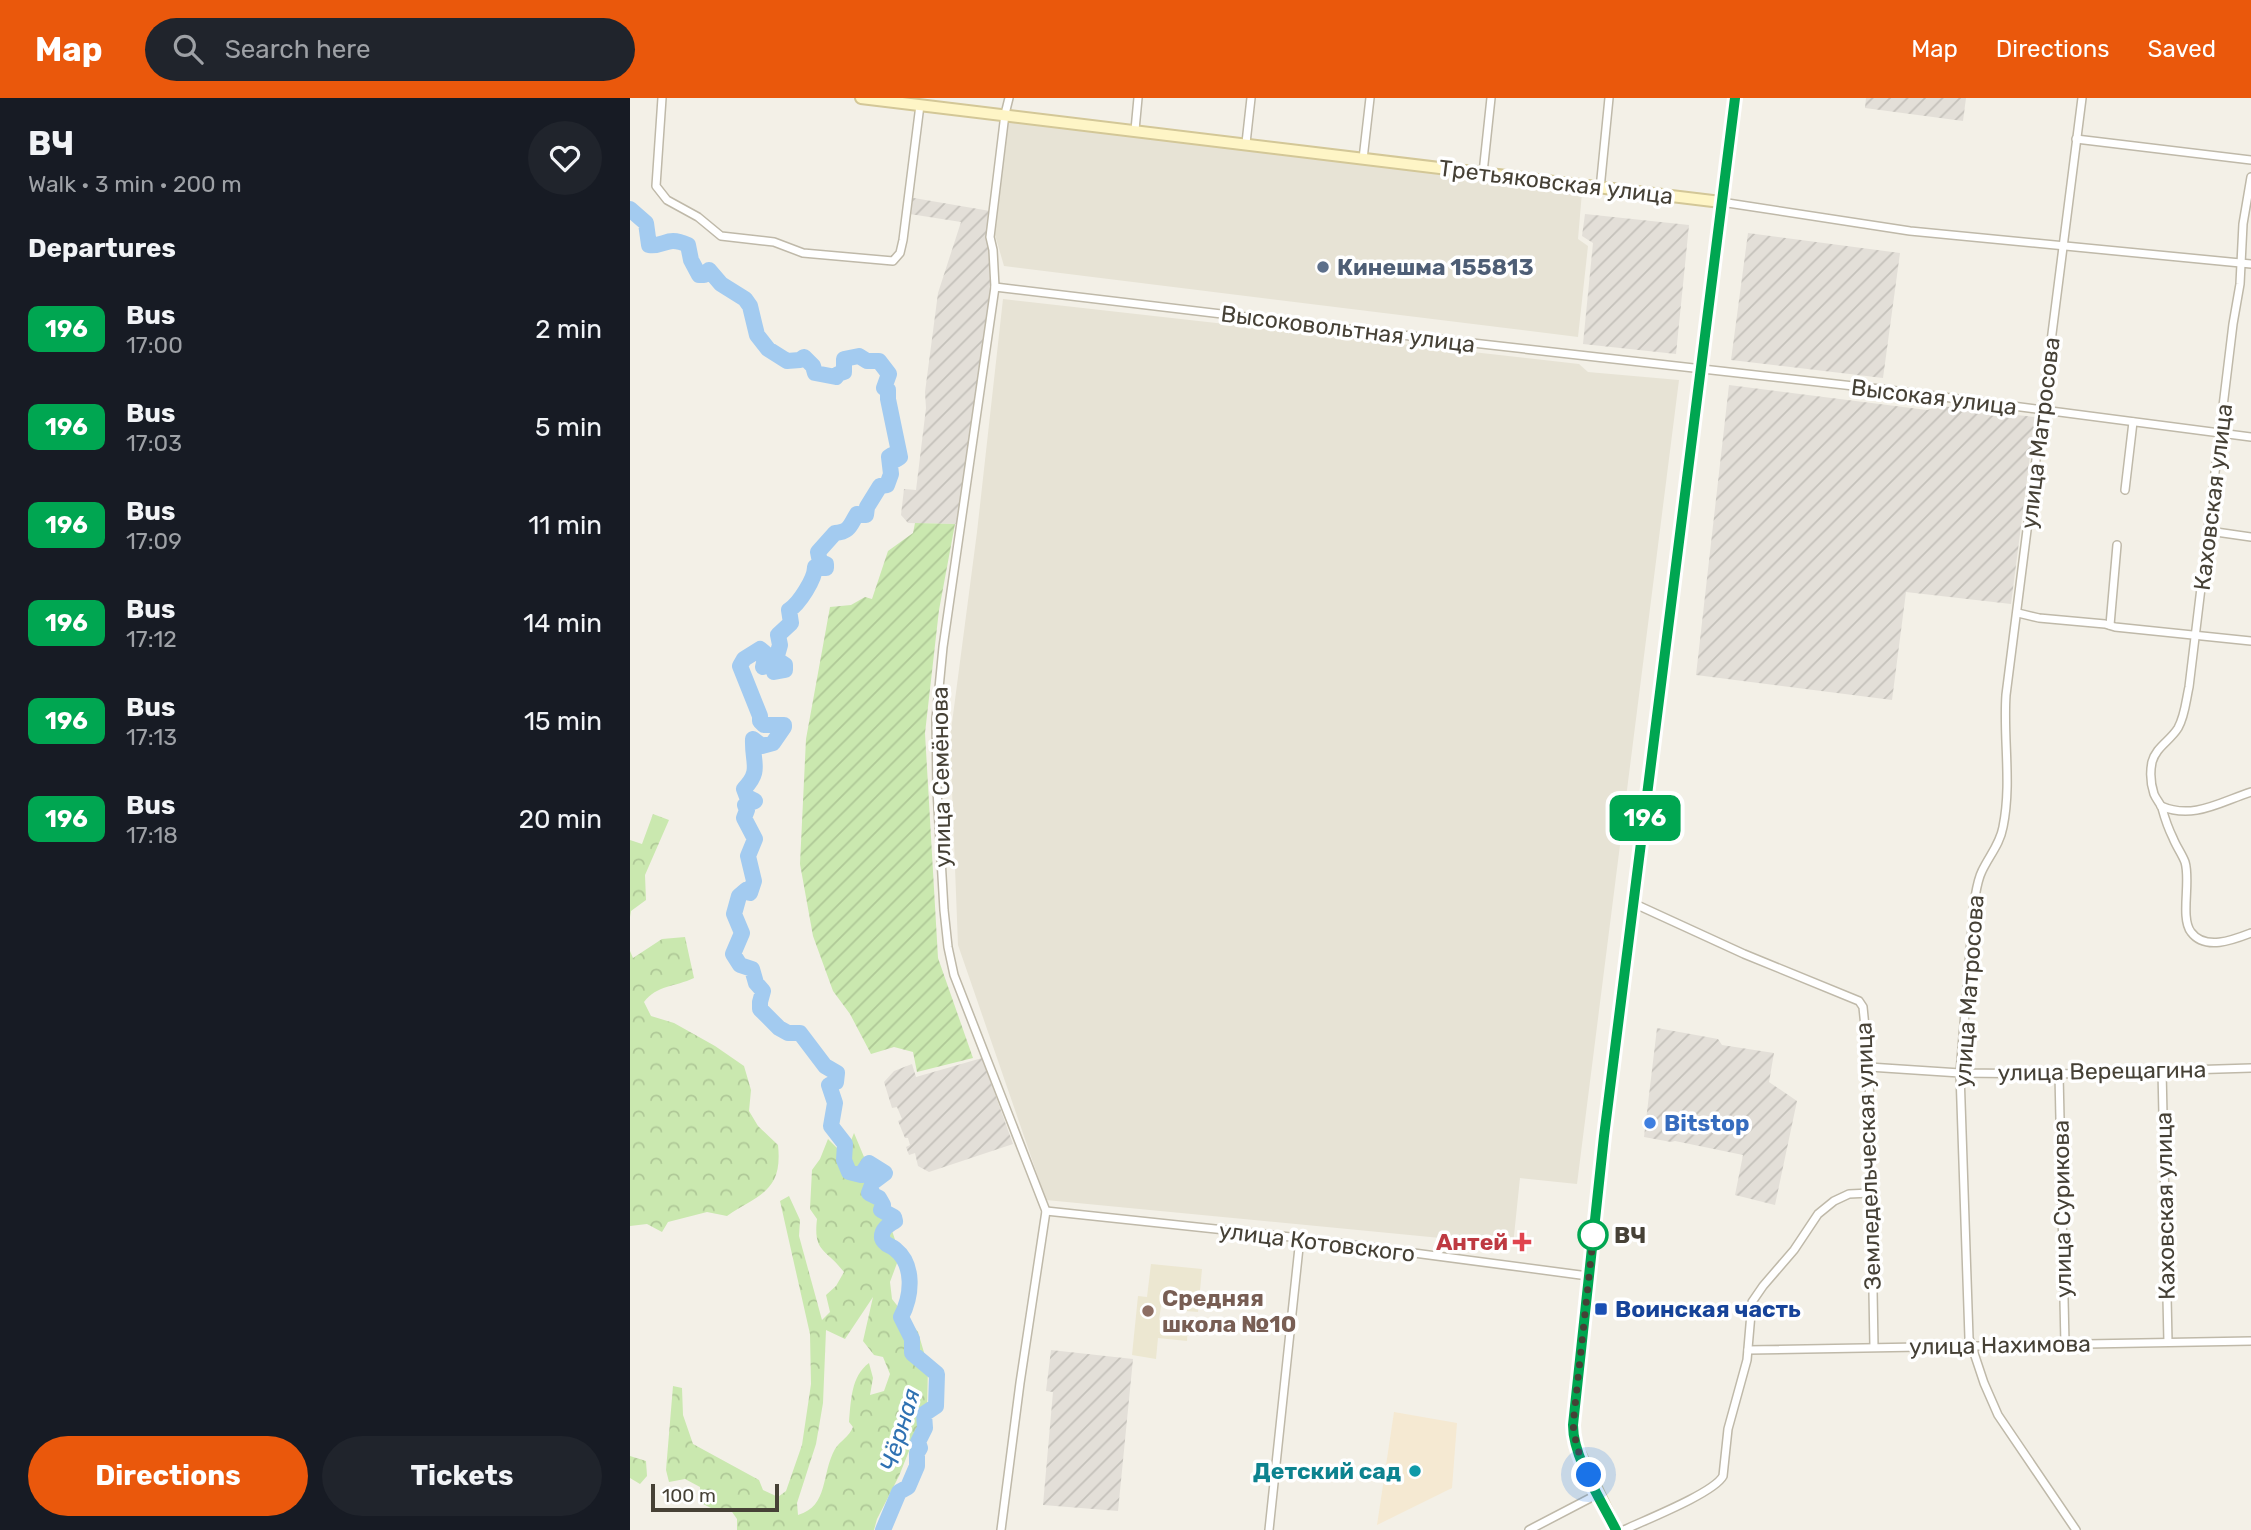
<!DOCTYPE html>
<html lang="en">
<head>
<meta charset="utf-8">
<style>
  :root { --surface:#171b24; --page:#20242c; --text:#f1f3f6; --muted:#9ea1a6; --accent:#ea580c }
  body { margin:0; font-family:Rubik,sans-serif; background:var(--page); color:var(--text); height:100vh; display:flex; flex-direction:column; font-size:26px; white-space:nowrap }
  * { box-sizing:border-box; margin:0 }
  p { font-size:23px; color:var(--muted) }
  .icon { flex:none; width:38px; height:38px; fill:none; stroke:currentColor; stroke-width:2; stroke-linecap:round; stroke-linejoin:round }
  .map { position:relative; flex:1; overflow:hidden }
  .side { display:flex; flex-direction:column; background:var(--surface); width:630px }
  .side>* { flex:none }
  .badge { padding:0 14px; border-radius:10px; font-size:24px; line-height:46px }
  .scale { position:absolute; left:21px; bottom:18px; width:128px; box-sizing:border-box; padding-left:7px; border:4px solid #464136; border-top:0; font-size:19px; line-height:24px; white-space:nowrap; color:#464136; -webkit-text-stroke:5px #fff; paint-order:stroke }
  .you { position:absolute; width:35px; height:35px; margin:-18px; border:5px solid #fff; border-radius:50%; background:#1a73e8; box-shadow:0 0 0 10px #1a73e833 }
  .map>.badge { position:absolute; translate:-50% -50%; box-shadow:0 0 0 4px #fff }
  h2 { padding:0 28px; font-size:26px; line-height:63px }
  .round { display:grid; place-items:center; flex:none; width:74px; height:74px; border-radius:37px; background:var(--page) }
  .summary { display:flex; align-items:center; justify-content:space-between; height:119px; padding:0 28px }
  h1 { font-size:33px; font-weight:700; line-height:52px }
  .button { display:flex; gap:14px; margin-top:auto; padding:14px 28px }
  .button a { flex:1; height:80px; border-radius:42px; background:var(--accent); color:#fff; font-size:28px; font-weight:700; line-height:80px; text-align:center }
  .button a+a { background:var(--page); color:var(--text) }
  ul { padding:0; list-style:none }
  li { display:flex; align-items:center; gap:21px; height:98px; padding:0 28px }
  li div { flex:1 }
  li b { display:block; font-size:26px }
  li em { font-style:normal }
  li .badge { min-width:77px; font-weight:700; text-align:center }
  header { display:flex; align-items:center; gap:42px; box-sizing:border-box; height:98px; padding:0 35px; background:var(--accent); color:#fff }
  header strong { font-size:33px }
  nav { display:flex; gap:38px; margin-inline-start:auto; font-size:24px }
  .search { width:490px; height:63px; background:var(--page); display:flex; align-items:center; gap:18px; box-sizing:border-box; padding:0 24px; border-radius:38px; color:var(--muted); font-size:26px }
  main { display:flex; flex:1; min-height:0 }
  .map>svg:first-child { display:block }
  .residential { fill:#e7e3d5 }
  .commercial { fill:#f5e9d2 }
  .industrial { fill:url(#industrial-furrows) }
  .education { fill:#ece7d1 }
  .forest { fill:url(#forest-crowns); fill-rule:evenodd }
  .garden { fill:url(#garden-furrows) }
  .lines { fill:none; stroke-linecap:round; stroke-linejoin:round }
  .river { stroke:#a3cbf0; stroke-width:16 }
  .street-casing { stroke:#bfb9a9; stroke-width:10 }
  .secondary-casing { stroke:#d3c797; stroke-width:14 }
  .street { stroke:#fff; stroke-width:7 }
  .secondary { stroke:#fef5c6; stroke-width:10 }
  .line-casing { stroke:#fff; stroke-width:16 }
  .line { stroke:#00a651; stroke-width:10 }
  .walk { stroke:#464136; stroke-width:7; stroke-dasharray:0 12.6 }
  .service-dot { fill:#5c6f8a; stroke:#fff; stroke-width:2.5 }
  .shop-dot { fill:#3f7fe0; stroke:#fff; stroke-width:2.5 }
  .stop-dot { fill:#fff; stroke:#00a651; stroke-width:3.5 }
  .health-dot { fill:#e0444e; stroke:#fff; stroke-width:2.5 }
  .transit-dot { fill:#1a4fb4; stroke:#fff; stroke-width:2.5 }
  .education-dot { fill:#8d6e63; stroke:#fff; stroke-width:2.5 }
  .culture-dot { fill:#0f9aa8; stroke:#fff; stroke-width:2.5 }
  .labels { text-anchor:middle; stroke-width:7; stroke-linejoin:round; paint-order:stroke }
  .street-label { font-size:23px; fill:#464136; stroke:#fff }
  .service-label { font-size:23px; font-weight:bold; fill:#4e5e75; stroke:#fff; text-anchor:start }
  .shop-label { font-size:23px; font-weight:bold; fill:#366cbe; stroke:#fff; text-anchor:start }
  .stop-label { font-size:23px; font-weight:bold; fill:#464136; stroke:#fff; text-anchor:start }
  .health-label { font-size:23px; font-weight:bold; fill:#be3a42; stroke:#fff; text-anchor:end }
  .education-label { font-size:23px; font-weight:bold; fill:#785e54; stroke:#fff; text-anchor:start }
  .transit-label { font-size:23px; font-weight:bold; fill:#164399; stroke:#fff; text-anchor:start }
  .culture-label { font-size:23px; font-weight:bold; fill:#0d838f; stroke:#fff; text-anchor:end }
  .water-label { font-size:24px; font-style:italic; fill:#2f71b2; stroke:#fff }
</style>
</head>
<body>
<header>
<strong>Map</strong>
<div class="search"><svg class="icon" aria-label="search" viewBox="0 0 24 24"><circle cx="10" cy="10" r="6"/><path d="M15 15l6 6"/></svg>Search here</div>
<nav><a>Map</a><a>Directions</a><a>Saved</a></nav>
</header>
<main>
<section class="side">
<div class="summary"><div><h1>ВЧ</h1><p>Walk · 3 min · 200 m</p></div><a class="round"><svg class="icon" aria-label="heart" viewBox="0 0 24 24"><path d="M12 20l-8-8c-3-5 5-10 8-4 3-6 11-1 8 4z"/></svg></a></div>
<h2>Departures</h2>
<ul>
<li><span class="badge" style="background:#00a651;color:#fff">196</span><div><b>Bus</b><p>17:00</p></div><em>2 min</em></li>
<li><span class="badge" style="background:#00a651;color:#fff">196</span><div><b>Bus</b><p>17:03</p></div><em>5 min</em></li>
<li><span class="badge" style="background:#00a651;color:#fff">196</span><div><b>Bus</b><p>17:09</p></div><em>11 min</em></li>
<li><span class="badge" style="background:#00a651;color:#fff">196</span><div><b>Bus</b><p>17:12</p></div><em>14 min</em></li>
<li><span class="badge" style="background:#00a651;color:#fff">196</span><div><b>Bus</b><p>17:13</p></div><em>15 min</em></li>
<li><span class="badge" style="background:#00a651;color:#fff">196</span><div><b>Bus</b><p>17:18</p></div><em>20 min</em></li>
</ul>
<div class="button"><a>Directions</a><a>Tickets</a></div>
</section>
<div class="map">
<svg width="1621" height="1432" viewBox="0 0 1621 1432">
  <defs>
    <pattern id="industrial-furrows" width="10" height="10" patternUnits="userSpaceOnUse" patternTransform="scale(1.75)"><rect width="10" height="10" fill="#e3dfd8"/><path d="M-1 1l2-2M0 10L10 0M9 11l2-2" fill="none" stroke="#c4c1ba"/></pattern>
    <pattern id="forest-crowns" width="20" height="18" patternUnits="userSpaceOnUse" patternTransform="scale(1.75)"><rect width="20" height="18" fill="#cae8af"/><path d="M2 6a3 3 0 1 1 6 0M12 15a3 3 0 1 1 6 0" fill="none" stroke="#afc897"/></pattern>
    <pattern id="garden-furrows" width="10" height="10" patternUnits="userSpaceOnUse" patternTransform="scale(1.75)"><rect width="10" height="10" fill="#cae8af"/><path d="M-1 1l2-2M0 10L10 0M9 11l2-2" fill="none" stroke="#afc897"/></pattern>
  </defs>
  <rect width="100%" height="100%" fill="#f3f0e7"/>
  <g class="residential">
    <path d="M379,20L952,94L948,141L958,148L948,239L374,168L365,137Z"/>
    <path d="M373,201L949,266L958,274L1049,282L947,1086L890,1080L883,1147L416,1102L328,847L320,640L347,434Z"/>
  </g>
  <path class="commercial" d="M764,1314L827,1325L822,1390L747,1427Z"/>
  <g class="industrial">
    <path d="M1236,0H1336L1333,23L1235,10Z"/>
    <path d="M278,99L360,113L361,188L328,426L278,425L271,417L274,391L286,392L296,310L295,294L308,195L331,124L280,116L282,106Z"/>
    <path d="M955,116L1059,127L1046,256L953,246L963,145L952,138Z"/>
    <path d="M1118,135L1270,155L1253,280L1101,262Z"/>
    <path d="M1099,287L1297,312L1312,308L1405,319L1381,506L1276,494L1262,602L1066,577Z"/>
    <path d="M1027,930L1088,941L1092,947L1144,955L1139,984L1167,1003L1145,1107L1105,1097L1113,1057L1045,1043L1041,1044L1014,1039Z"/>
    <path d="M352,960L383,1046L299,1074L288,1068L285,1055L279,1057L276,1049L280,1047L278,1040H275L268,1023L272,1021L267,1009L262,1010L254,984L264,973L282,966L286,979Z"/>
    <path d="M421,1252L503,1261L488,1413L413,1407L423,1294L416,1293Z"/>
  </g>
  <path class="education" d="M521,1166L572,1171L568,1214L555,1213L556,1197L533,1195L529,1222L558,1225L557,1243L528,1240L526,1261L502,1257L508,1198L517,1199Z"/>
  <g class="forest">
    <path d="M23,716L39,722L15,777L16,802L1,813L0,819V742L12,746Z"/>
    <path d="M55,839L64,880C45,889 27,887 14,904L21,918L44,925L85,948L114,968L121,992L119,1013L128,1028L148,1047C153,1094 129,1096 97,1118L77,1114L38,1124L32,1134L17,1126L0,1128V853L3,860L32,841Z"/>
    <path d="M224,1035L252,1102L270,1157L260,1184L262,1201L288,1234L298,1268L297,1314L283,1343L269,1378L247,1421L244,1432H107V1421L100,1411H83L71,1405L70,1389L55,1381L39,1384L36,1372L43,1288L52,1290L53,1317L63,1346L129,1382L133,1392L148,1399L156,1393L172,1347L181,1286L180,1236L150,1103L159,1098L170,1122L169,1138L192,1222L200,1214L196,1197L206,1188L214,1174C196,1150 183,1155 187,1121L180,1111L182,1072L190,1061L198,1041L215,1058ZM243,1199L233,1243L244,1257L253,1259L260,1276L254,1293L240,1297L243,1280L239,1265C221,1278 221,1303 219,1324L223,1329C219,1339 210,1343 205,1351C191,1376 199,1408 168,1417L167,1405L186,1346L193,1305L196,1232L215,1241Z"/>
    <path d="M0,1358L16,1363L17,1378L10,1386L0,1380Z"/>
  </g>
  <path class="garden" d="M285,425L325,426L309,512L295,635L308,860L343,960L287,974L283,954L264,949L241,956L220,916L203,893L183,838L170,766L176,641L200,509L221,507L235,499L242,501L258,453L283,435Z"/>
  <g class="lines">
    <path class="river" d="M0,111L16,125L19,147C36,149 36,137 58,147L61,162L69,177H74L79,172L91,186L115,201L120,208L127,237L138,251L157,263L170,262L174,259L183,268L185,275L206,279L208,276L214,274V261L229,258L237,263H249L259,276L254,290L258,292V301L270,359L267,361L262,357L259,359L261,376L257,387L250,388L237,409L236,417L227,416C220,427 220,434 205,435L188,454L190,464L196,466V470L185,469C185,481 169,506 159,512L161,525L148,537L150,547L146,561L155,567V572L144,574L142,565L133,569L136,556L130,551L114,561L110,568L130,618V623L134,627H154V629L143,645L132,648L123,641C122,666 132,672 114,691L117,699L125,703L115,707L117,712L114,720L125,741L118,758L124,783L120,795L116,792L109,798L104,816L112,835L103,856L110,867L122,871L126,885L133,893L130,904V911L149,930L158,935H170L195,968L207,975L206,984L199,987L205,1005L201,1028L215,1046L214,1062L219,1074L231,1077L239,1065L255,1075L243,1084L239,1095L249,1100L253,1107L251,1112L264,1119L265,1123C259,1126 251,1132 252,1140C254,1147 260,1147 265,1151C285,1167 282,1198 271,1219L282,1241V1255L307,1276L306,1308L294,1316L295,1330L288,1344L290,1350L287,1355V1368L278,1389L269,1394L253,1432"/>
    <g class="street-casing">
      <g id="street">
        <path d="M32,0L26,88L37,102L68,119L91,138L144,144L173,155L263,163L270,155L273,142L290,7"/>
        <path d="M505,32L508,0"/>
        <path d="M1446,41L1621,62"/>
        <path d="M616,45L621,0"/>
        <path d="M733,61L740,0"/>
        <path d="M853,75L861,0"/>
        <path d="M1621,79L1613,126L1610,186L1603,226L1559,589C1556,602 1555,618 1548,630C1540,643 1526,649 1522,664C1520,674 1521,687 1524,696C1526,701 1530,705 1532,710C1535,721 1538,730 1543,740C1546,748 1552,756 1555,764C1561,783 1550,820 1561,834C1575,853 1603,842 1621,835"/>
        <path d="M970,91L979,0"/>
        <path d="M1091,104L1280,133L1621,166"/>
        <path d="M365,189L709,230L1259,292L1621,339"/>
        <path d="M1495,392L1503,324"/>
        <path d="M1579,433L1621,439"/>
        <path d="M1388,515L1409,520L1475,526L1485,529L1621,543"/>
        <path d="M1480,527L1487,447"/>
        <path d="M1531,708C1563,722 1590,704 1621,694"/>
        <path d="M1005,806L1114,856L1229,903L1233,909L1239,969L1244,1249"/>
        <path d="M1239,969L1330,975L1429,976L1621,970"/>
        <path d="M1532,972L1538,1244"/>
        <path d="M1429,976L1435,1246"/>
        <path d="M416,1113L670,1140L958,1178"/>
        <path d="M1118,1252L1621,1243"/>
        <path d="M371,1432L390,1285L416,1113L324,877L318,849L314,812L307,692L306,621L313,549L365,189L363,152L360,139L375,16L379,0"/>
        <path d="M639,1432L670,1140"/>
        <path d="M899,1432L968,1396"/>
        <path d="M994,1432C1015,1422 1084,1395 1093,1378L1098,1331L1117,1262L1122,1204L1133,1188L1164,1152L1188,1116L1204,1103L1219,1096L1241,1095"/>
        <path d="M1446,1432L1368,1317L1354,1285L1339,1240L1330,975L1344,805C1346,795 1347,783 1352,773C1359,758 1370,746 1373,729C1382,685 1373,641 1376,597L1452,0"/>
      </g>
    </g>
    <g class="secondary-casing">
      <g id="secondary">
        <path d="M231,0L1091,104"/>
        <path d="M986,1432L947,1350L943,1334L945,1309L974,1038L1105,0"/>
      </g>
    </g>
    <use href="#street" class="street"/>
    <use href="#secondary" class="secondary"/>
  </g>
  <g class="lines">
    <g class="line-casing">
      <path id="line" d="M986,1432C971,1402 943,1360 943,1327L974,1038L1105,0"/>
    </g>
    <use href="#line" class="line"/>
    <path class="walk" d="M959,1377L947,1350L943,1327L964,1132L963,1137"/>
  </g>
  <circle class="service-dot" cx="693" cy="169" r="7"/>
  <circle class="shop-dot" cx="1020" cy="1025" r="7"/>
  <circle class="stop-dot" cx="963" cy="1137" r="14"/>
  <path class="health-dot" d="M888.5 1133.5h7v7h7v7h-7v7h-7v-7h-7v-7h7z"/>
  <rect class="transit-dot" x="964" y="1204" width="14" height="14" rx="3.5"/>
  <circle class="education-dot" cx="518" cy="1213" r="7"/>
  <circle class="culture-dot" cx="785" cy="1373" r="7"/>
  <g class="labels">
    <g class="street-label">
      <text transform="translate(926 84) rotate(7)" y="8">Третьяковская улица</text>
      <text transform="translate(718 231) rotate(7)" y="8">Высоковольтная улица</text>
      <text transform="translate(1304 299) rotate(7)" y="8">Высокая улица</text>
      <text transform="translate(1410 335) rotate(-83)" y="8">улица Матросова</text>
      <text transform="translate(1583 399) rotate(-83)" y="8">Каховская улица</text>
      <text transform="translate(311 679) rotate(-91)" y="8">улица Семёнова</text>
      <text transform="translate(1339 893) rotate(-86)" y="8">улица Матросова</text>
      <text transform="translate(1472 973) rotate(-1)" y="8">улица Верещагина</text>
      <text transform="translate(1238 1058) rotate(-92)" y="8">Земледельческая улица</text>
      <text transform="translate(1535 1108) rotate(-91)" y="8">Каховская улица</text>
      <text transform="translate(1432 1111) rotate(-91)" y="8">улица Сурикова</text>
      <text transform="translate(687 1144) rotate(7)" y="8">улица Котовского</text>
      <text transform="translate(1370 1247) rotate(-1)" y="8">улица Нахимова</text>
    </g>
    <g class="service-label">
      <text x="707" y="177">Кинешма 155813</text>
    </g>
    <g class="shop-label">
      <text x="1034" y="1033">Bitstop</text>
    </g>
    <g class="stop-label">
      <text x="984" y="1145">ВЧ</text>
    </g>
    <g class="health-label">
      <text x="878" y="1152">Антей</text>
    </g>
    <g class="education-label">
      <text x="532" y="1208">Средняя<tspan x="532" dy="26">школа №10</tspan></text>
    </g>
    <g class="transit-label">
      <text x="985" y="1219">Воинская часть</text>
    </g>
    <g class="culture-label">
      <text x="771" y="1381">Детский сад</text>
    </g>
    <g class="water-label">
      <text transform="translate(270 1332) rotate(-73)" y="8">Чёрная</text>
    </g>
  </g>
</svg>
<div class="scale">100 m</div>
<div class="you" style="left:959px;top:1377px"></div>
<b class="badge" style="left:1015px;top:720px;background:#00a651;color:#fff">196</b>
</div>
</main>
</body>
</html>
